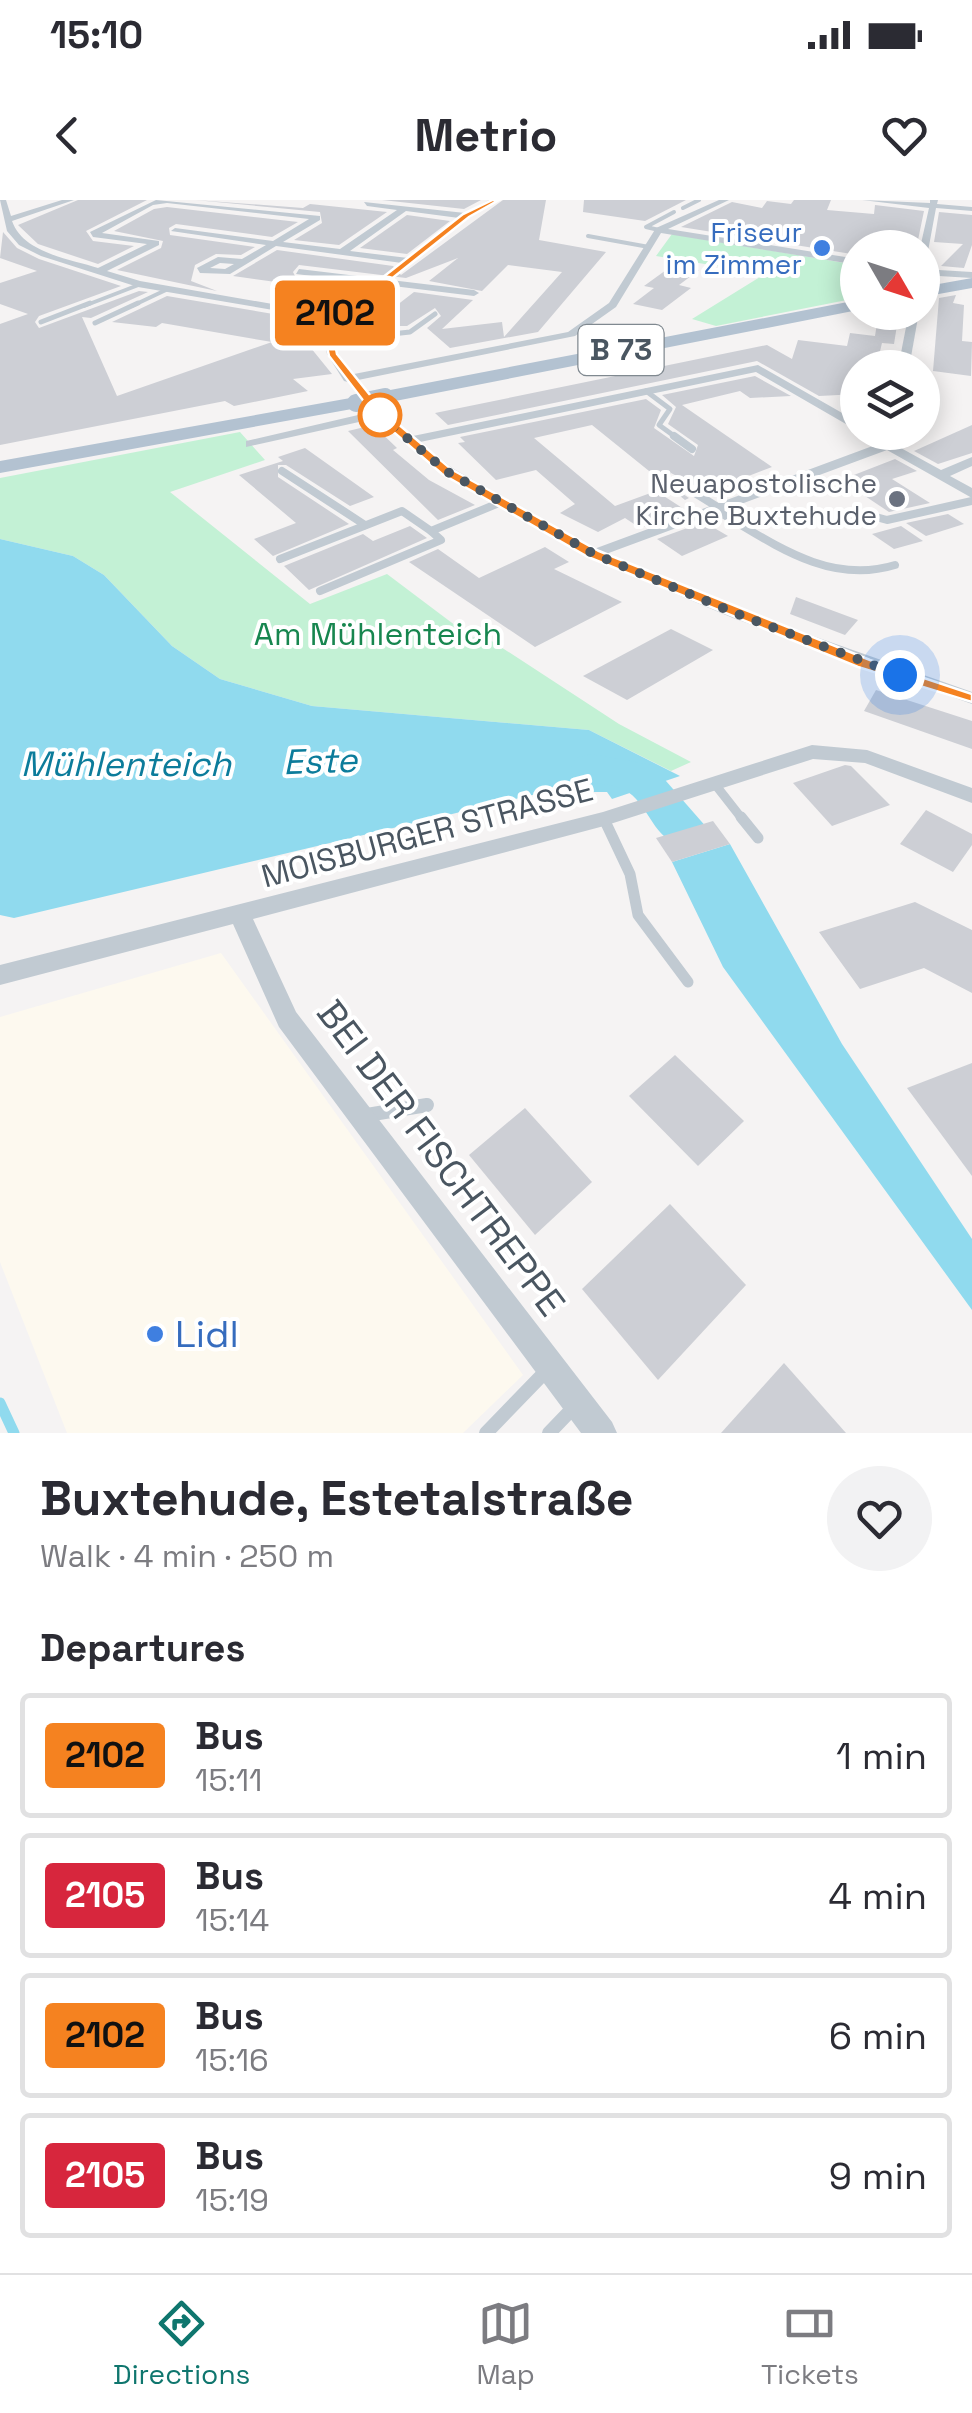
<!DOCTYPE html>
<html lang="en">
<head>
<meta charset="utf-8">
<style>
  :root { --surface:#fff; --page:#f2f2f3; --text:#2b2b33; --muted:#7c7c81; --line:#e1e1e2; --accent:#0f766e }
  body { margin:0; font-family:"Space Grotesk",sans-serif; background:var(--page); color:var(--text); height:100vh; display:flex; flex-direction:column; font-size:38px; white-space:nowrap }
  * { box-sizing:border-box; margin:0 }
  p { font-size:32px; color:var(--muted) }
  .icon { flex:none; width:55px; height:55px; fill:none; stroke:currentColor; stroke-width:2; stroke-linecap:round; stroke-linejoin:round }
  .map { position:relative; height:1233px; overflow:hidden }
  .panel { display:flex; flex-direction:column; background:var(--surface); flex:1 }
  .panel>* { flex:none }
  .badge { padding:0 20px; border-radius:8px; font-size:35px; line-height:65px }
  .needle { width:65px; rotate:129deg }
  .buttons { position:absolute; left:840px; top:30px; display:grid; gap:20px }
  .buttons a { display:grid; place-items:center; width:100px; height:100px; border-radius:50%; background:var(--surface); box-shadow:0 5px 25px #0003; font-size:50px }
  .you { position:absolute; width:50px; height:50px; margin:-25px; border:8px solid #fff; border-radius:50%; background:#1a73e8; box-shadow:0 0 0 15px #1a73e833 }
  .map>.badge { position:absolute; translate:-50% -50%; box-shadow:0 0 0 5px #fff }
  h2 { padding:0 40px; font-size:38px; line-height:90px }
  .round { display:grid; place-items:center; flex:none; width:105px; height:105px; border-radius:52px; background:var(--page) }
  .summary { display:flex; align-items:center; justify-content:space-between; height:170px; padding:0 40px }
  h1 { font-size:48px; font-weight:700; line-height:75px }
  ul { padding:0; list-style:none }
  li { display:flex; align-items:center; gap:30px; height:125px; margin:0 20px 15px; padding:0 20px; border:5px solid var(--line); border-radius:10px }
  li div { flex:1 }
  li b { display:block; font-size:38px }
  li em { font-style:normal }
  li .badge { min-width:110px; font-weight:700; text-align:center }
  .status { display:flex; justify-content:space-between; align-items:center; height:70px; padding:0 50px; background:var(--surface); direction:ltr }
  .status svg { height:28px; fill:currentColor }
  header { display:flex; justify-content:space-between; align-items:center; height:130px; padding:0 40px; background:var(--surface); font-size:45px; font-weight:700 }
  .dock { display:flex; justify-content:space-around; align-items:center; height:140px; border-top:2px solid var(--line); background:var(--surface); font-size:28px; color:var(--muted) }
  .dock a { display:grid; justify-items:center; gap:5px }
  .dock .on { color:var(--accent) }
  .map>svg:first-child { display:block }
  .commercial { fill:#fdf9ef }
  .green { fill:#c3f1d5 }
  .water { fill:#90daee }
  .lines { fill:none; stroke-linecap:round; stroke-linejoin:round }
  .stream { stroke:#90daee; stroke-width:11 }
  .river { fill:#90daee; fill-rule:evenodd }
  .building { fill:#cdcfd5 }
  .minor-tunnel { stroke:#caccce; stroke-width:9; stroke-dasharray:9 4; stroke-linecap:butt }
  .service-far5 { stroke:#c1cad2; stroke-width:4 }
  .service-far4 { stroke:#c1cad2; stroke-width:5 }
  .service-far3 { stroke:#c1cad2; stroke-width:8 }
  .service-far2 { stroke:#c1cad2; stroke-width:9 }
  .service-far1 { stroke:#c1cad2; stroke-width:11 }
  .service { stroke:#c1cad2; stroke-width:14 }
  .minor { fill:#c1cad2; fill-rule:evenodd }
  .primary { fill:#b3c2d1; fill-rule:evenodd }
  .primary-bridge { stroke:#b3c2d1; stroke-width:18 }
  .line { fill:#f58220; stroke:#fff; stroke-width:2.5 }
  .walk { stroke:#4a5661; stroke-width:10; stroke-dasharray:0 18 }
  .shop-dot { fill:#3f7fe0; stroke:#fff; stroke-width:4 }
  .stop-dot { fill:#fff; stroke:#f58220; stroke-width:5 }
  .worship-dot { fill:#6b7280; stroke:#fff; stroke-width:4 }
  .labels { text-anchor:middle; stroke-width:8; stroke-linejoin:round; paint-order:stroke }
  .far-shop-label { font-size:28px; fill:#366cbe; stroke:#fff; text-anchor:end }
  .far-worship-label { font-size:28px; fill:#5b616d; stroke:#fff; text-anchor:end }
  .shield { fill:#fff; stroke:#808990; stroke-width:2.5 }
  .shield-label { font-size:30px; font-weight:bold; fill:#4a5661 }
  .park-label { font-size:32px; fill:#17864f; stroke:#fff }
  .street-label { font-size:32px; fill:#4a5661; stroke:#fff }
  .water-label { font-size:35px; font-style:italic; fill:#0c7c9b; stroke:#fff }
  .near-street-label { font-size:38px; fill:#4a5661; stroke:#fff }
  .near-shop-label { font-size:38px; fill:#366cbe; stroke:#fff; text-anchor:start }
</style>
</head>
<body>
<div class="status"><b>15:10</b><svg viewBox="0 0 49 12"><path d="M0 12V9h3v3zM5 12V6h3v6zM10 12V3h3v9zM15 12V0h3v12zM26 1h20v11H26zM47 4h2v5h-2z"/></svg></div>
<header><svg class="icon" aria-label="back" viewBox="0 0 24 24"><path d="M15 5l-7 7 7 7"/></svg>Metrio<svg class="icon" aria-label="heart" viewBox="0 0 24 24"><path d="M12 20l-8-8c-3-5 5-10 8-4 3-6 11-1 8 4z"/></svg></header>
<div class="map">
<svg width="972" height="1233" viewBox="0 0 972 1233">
  <rect width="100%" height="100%" fill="#f5f3f3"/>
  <path class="commercial" d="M221,753L523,1175L463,1233H67L0,1062V817Z"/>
  <g class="green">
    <path d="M672,34L857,65V98L716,126L692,119L765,74L656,56Z"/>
    <path d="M240,232L265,260L170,292L310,404L387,374L472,438L481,434L619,524L691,562L671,571L589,530L312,506L220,479L172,446L104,375L73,356L0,339V278Z"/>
  </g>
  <g class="water">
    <path d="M0,339L73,356L104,375L172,446L220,479L312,506L589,530L680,576L612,599L607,592H545L14,718L0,715Z"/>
    <path d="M730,644L842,844L972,1039V1110L723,767L672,662Z"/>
  </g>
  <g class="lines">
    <path class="stream" d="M0,1203L14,1233"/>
    <path class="river" d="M591,554L652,565L708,629L701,641C652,656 655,605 623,589C610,583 590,584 576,580L570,569L576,558Z"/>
  </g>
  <g class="building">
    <path d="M78,0H147L86,31L93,41L134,46L98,64L38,44L18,25Z"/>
    <path d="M195,0L303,8L310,4L387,12L339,45L294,40L322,23L320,12Z"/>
    <path d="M382,0H481L464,9Z"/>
    <path d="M503,0H546L539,40L606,52L538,132L450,148L427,128L441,116L435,108L407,126H370L414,92L473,100L442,129L502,122L504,137L562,72L508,65L482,91L429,81L458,58L406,78L299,65L293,72L296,78L380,88L356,93L233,76L277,50L393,66L401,75Z"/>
    <path d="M584,0H686L645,21L583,12Z"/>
    <path d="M794,0H831L827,10L874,14L875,5L924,11L918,40L897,38L895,48H858V55L681,27L732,2L762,8L767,1L791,4Z"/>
    <path d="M167,7L298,22L272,37L176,24L169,28L170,35L255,47L241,55L216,54L195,65L191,81L217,91L117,70L161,48L163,41L114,31L154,9Z"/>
    <path d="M939,12L972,15V45L964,68L941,66L963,44L934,42Z"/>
    <path d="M407,15L450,21L407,54L360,48Z"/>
    <path d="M3,32L17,48L39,59L121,86L39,116L35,122L39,128L139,91L148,92L91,118L82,117L117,196L272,142L162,123L156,127L112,122L167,96L285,116L332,174L293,179L308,191L234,206L225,201L0,245V124L28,114L0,104V83L37,71L0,58Z"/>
    <path d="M673,65L699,70L679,85L691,88L662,110L633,104L654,88L644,86Z"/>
    <path d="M956,95L953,103L964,105L962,141L972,142L971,176L933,171L939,98Z"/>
    <path d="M878,117L898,119L894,144L882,143L876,168H858V194L819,196L757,161L448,225L435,213L767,145L792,159L798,140L847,146L850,133L875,136Z"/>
    <path d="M755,176L791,196L750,198L740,191L682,205L772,267L707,292L671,273L667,283L689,298L685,300L592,225L534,238L615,306L656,291L687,311L640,328L625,318L598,332L560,313L575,304L536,270L496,280L458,243L465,242L460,237L646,199L661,210L654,228L694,256L698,245L668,224L676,207L662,195Z"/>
    <path d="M373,225L397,248L393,250L429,280L475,305L438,320L348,231Z"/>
    <path d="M972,225V253L938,264L914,251Z"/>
    <path d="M305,248L374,297L350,306L286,265H278V277L349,324L273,356L254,339L296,323L239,275L283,261L278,257Z"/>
    <path d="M895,259L917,271L892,279L930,303L889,312L841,280Z"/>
    <path d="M948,314L964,324L926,336L906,323Z"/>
    <path d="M704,322L728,336L682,356L657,339Z"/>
    <path d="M410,326L427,338L309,390L284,366L363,334L373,341Z"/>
    <path d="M901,326L923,341L894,349L872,334Z"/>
    <path d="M545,347L569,362L554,369L622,402L535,447L409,362L438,349L479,378Z"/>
    <path d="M796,397L858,420L845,435L790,414Z"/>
    <path d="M671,429L713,450L627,500L583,476Z"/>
    <path d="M876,490L972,521V549L864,511Z"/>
    <path d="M845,565L851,566L890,605L832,626L793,583Z"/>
    <path d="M926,610L972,634V645L953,672L900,644Z"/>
    <path d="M713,621L730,644L672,662L656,638Z"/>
    <path d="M915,702L972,730V793L924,768L860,789L819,732Z"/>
    <path d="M675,855L744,921L698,966L629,896Z"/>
    <path d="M972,863V976L907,888Z"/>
    <path d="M525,908L592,982L535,1035L469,955Z"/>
    <path d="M670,1004L746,1085L658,1180L582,1089Z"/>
    <path d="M784,1163L846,1233H721Z"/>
  </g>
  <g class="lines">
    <path class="minor-tunnel" d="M367,95L385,83"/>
    <g class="service-far5">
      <path d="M683,8L699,0"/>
      <path d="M659,30L646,27L674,12"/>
      <path d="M588,36L649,47"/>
      <path d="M84,106L141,84"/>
      <path d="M132,106L168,89"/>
    </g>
    <g class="service-far4">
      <path d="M41,122L90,103"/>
      <path d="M95,123L138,103"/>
      <path d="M328,141L410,132L435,114"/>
      <path d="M646,191L670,209L659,225L677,238"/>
    </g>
    <g class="service-far3">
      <path d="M674,236L692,249"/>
      <path d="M282,271L365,325"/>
      <path d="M674,280L719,308"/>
      <path d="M714,309C770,341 827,386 895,365"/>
      <path d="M854,311L887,320L972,301"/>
      <path d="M280,359L402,311L431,331L499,303"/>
      <path d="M320,391L441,340L431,331"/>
    </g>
    <path class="service-far2" d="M714,583L743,620"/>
    <g class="service-far1">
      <path d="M741,617L758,638"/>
      <path d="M604,619L630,674L638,715L688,782"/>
    </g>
    <g class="service">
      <path d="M361,916L427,905"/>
      <path d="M486,1233L548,1169"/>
      <path d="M549,1233L574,1207"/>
    </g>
    <g class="minor">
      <path d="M0,0H6L11,16L62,0H74L12,21C23,53 70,59 98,68L147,44L93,37L90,32L156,0L320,16V20L283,42L340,49L397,10L367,6L364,2L465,13L489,0H499L469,18L401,71L396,68L402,63L276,46L230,74L200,73L197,68L218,57L242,59L266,45L171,31L175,28L273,41L309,19L167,3L153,5L102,33L159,41V45L107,71L140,81L324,113L364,93H370V97L330,117L337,154L354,174L568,132L609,103L656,28L719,0H729L668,29L858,59V65L661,33L616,107L575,136L358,180L383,211L413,236L758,165L858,222V231L756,172L420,242L452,268L594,349L878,244L873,240L879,236L941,270L972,257V266L950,276L972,288V298L887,250L606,354L745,412L972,492V504L733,418L588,357L442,274L377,218L246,247V241L371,212L348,182L344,181L327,154L320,118L138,87L41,56L19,45L7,31ZM406,11L459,18L408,58L350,51ZM220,63L234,64L225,69L210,68Z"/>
      <path d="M862,0L930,3V0H938L937,4L972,7V11L936,8L926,62L922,65L920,48L929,8Z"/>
      <path d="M299,69L474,90L479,93L474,96L296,74Z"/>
      <path d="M922,69L972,72V78L922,75Z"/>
      <path d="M909,112H919L909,168H898Z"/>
      <path d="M812,545L867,550L972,588V603L865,563L813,559L604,626L253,719L296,812L612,1222L617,1233H581L279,827L233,724L0,785V765L603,612Z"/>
    </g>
    <g class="primary">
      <path d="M972,78V88L922,97V87Z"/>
      <path d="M858,100V110L385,203L376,197L385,191Z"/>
      <path d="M356,197L366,203L363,207L0,273V261Z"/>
    </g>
    <path class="primary-bridge" d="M356,203L385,197"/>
  </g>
  <path class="line" d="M492,0H499L469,17L355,108L330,117L337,154L383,211L451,269L599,351L870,460L972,494V502L858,467L588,357L442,274L375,216L329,156L320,116L349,104L463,14Z"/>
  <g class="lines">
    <path class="walk" d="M380,215L446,271L594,354L740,415L900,475"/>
  </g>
  <g class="shop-dot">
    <circle cx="822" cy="48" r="10"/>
    <circle cx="155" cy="1134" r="10"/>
  </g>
  <circle class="stop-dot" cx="380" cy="215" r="20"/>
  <circle class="worship-dot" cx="897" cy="299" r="10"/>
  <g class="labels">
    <g class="far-shop-label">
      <text x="802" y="42">Friseur<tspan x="802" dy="32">im Zimmer</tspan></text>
    </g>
    <g class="far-worship-label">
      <text x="877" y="293">Neuapostolische<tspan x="877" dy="32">Kirche Buxtehude</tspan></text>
    </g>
    <rect class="shield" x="578.5" y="125" width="85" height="50" rx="8"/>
    <g class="shield-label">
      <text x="621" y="160">B 73</text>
    </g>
    <g class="park-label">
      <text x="378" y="445">Am Mühlenteich</text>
    </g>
    <g class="street-label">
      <text transform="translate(427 633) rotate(-15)" y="11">MOISBURGER STRASSE</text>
    </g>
    <g class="water-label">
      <text transform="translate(320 561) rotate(-2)" y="12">Este</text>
      <text x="126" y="576">Mühlenteich</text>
    </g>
    <g class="near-street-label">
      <text transform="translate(441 958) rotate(53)" y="13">BEI DER FISCHTREPPE</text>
    </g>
    <g class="near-shop-label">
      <text x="175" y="1147">Lidl</text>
    </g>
  </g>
</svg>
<div class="buttons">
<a><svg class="needle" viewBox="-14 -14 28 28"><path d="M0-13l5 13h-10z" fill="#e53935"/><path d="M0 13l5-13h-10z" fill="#7c7c81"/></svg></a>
<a><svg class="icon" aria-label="layers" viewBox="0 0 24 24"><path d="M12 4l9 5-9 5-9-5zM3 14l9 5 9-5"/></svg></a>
</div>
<div class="you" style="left:900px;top:475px"></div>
<b class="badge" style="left:335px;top:113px;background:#f58220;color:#111">2102</b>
</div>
<section class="panel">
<div class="summary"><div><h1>Buxtehude, Estetalstraße</h1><p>Walk · 4 min · 250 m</p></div><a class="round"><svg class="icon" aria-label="heart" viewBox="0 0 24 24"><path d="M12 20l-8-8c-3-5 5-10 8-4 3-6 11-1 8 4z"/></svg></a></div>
<h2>Departures</h2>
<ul>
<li><span class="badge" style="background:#f58220;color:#111">2102</span><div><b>Bus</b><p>15:11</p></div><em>1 min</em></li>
<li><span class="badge" style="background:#d7263d;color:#fff">2105</span><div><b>Bus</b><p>15:14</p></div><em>4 min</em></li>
<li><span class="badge" style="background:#f58220;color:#111">2102</span><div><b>Bus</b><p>15:16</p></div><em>6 min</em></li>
<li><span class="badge" style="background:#d7263d;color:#fff">2105</span><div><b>Bus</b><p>15:19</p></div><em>9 min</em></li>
</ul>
</section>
<nav class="dock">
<a class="on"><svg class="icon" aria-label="directions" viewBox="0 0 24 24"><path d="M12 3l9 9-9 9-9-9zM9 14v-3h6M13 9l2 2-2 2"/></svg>Directions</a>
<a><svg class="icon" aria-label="map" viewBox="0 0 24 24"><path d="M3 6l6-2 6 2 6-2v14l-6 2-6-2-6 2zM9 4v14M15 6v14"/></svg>Map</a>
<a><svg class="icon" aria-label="tickets" viewBox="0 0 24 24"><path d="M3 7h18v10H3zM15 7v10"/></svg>Tickets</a>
</nav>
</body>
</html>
